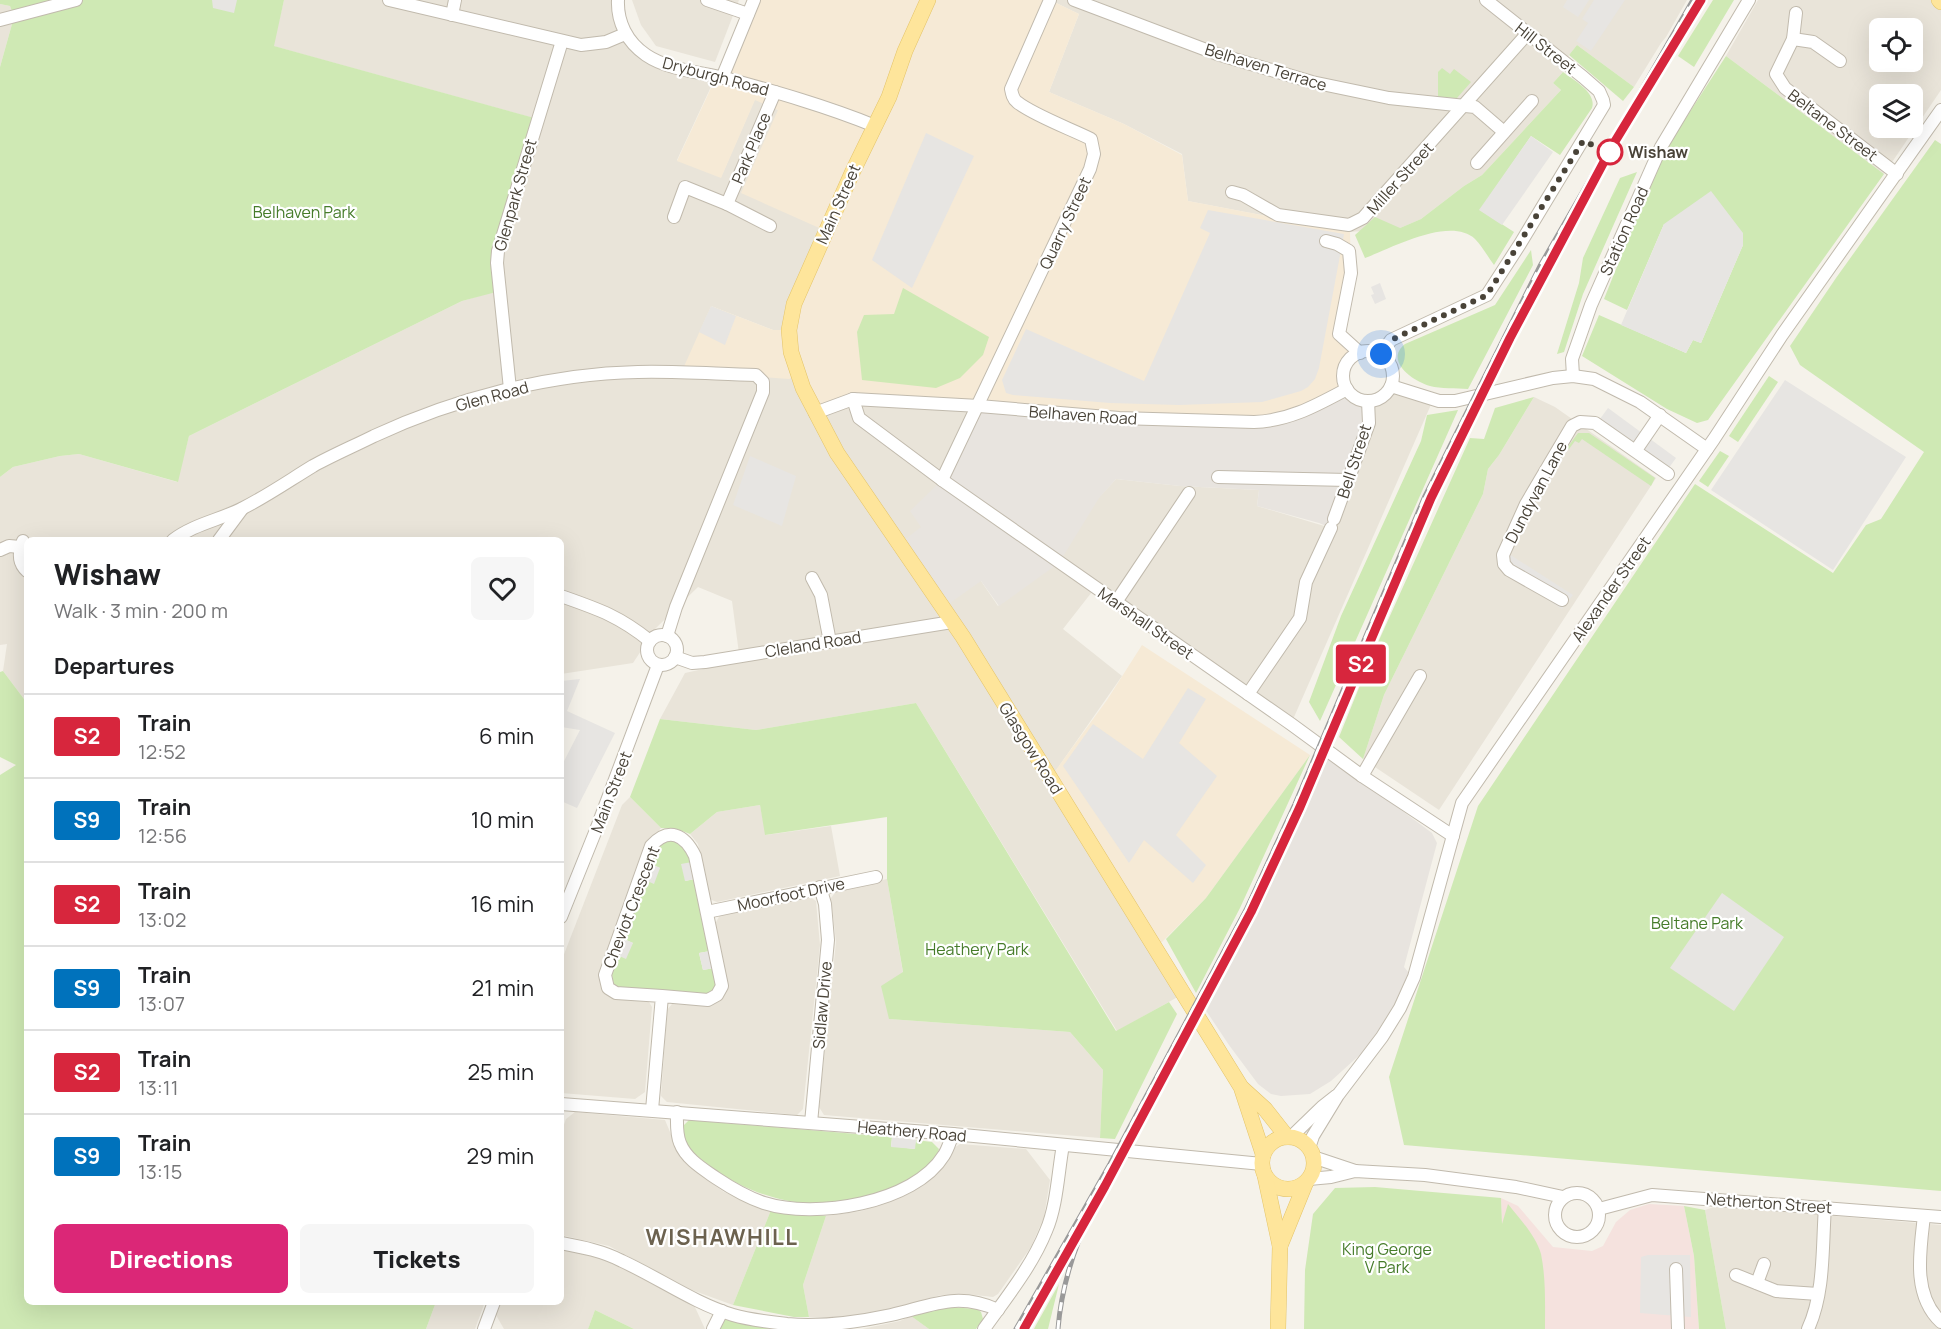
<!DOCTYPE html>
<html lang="en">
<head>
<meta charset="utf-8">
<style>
  :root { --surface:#fff; --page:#f6f6f6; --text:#202124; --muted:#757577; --line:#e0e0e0; --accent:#db2777 }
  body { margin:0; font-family:Manrope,sans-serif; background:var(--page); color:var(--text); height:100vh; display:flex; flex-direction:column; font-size:22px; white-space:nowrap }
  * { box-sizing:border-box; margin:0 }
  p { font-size:20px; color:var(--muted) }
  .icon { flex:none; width:33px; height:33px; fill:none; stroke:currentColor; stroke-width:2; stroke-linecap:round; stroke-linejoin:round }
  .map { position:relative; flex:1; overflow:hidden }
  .details { position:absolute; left:24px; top:537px; width:540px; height:768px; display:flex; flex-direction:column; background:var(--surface); border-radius:9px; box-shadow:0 6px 24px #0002 }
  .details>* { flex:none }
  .badge { padding:0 12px; border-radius:4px; font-size:21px; line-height:39px }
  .tools { position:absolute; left:1869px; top:18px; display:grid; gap:12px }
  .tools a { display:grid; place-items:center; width:54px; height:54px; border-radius:9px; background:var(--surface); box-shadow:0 6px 24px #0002; font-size:30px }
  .you { position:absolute; width:30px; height:30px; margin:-15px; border:4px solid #fff; border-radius:50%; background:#1a73e8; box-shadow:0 0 0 9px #1a73e833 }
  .map>.badge { position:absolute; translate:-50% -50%; box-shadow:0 0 0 3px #fff }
  h2 { padding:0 30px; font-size:22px; line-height:54px }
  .round { display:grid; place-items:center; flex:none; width:63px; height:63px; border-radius:9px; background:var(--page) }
  .head { display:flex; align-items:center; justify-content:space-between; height:102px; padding:0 30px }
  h1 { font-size:28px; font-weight:800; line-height:45px }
  .primary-button { display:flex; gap:12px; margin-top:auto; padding:12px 30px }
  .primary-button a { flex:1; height:69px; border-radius:9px; background:var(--accent); color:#fff; font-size:24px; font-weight:800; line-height:69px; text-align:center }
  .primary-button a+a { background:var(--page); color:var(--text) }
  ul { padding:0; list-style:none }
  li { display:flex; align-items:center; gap:18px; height:84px; padding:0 30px; border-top:2px solid var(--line) }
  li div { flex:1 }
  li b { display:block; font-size:22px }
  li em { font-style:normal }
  li .badge { min-width:66px; font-weight:700; text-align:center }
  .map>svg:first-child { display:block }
  .residential { fill:#e9e4d9; fill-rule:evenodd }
  .commercial { fill:#f6ead6 }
  .industrial { fill:#e8e4df }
  .medical { fill:#f5e2de }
  .green { fill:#cfe9b4 }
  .parking { fill:#e7e5e2 }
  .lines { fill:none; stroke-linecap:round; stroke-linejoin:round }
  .minor-casing { stroke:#c1baad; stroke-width:14 }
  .major-casing { stroke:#e4c469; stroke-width:16 }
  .minor { stroke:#fff; stroke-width:12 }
  .major { stroke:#fee59b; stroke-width:15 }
  .rail-casing { stroke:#999; stroke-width:5 }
  .rail { stroke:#fff; stroke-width:3; stroke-dasharray:9; stroke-linecap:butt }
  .line-casing { stroke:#fff; stroke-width:14 }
  .line { stroke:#d7263d; stroke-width:9 }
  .walk { stroke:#494338; stroke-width:6; stroke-dasharray:0 10.8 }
  .stop-dot { fill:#fff; stroke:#d7263d; stroke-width:3 }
  .labels { text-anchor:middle; stroke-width:4.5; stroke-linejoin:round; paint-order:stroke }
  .street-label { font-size:16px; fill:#494338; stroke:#fff }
  .stop-label { font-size:16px; font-weight:bold; fill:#494338; stroke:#fff; text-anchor:start }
  .park-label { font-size:16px; fill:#467c2a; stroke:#fff }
  .district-label { font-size:22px; font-weight:bold; letter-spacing:1.5px; fill:#6c624f; stroke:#fff }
</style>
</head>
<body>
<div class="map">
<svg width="1941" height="1329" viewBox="0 0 1941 1329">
  <rect width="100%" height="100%" fill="#f5f2ea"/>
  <g class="residential">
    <path d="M284,0H618L617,12L646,54L716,76L677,160L721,177L755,99L778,110L827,232L789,330H773L711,306L798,376L853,399L979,406L981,581L998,606L1116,479L1180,486L1259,490L1257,506L1331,528L1368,401L1382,397L1391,386L1433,400L1291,724L1095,588L1063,629L1122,676L1050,779L1183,994L1117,1031L916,703L756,730L660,719L685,673L740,661L732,601L698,587L656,628L633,663L561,674V540H27V703L3,671L7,644L0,645V477L13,467L60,456L79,454L177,482L189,436L462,301L493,292L497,263L537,119L273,46Z"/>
    <path d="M632,0H739L715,62L656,46L641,25Z"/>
    <path d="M1050,0H1687L1666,37L1661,43L1634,87L1577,45L1569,55L1563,72L1553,83L1561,90L1482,175L1464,186L1421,219L1400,228L1350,232L1188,201L1182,154L1124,124L1049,92L1079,14Z"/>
    <path d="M1758,0H1933L1941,10V90L1884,174L1726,56ZM1880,28H1912V62H1880ZM1880,94H1912V128H1880Z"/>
    <path d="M0,4L10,6L14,17L0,67Z"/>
    <path d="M1534,397L1555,407L1656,478L1439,810L1363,759L1384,695L1483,494L1488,469L1499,455Z"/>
    <path d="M630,797L661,828L656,834L600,974L601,985L604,992L613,999L649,1002L652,1007L645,1092L635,1099L561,1093V962L622,805Z"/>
    <path d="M760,805L766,835L831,826L840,876L717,902L709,899L698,844L690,834L717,812Z"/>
    <path d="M887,879L903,973L889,1019L1070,1032L1103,1070L1100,1138L824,1115L819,1107L836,942L831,898L837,890Z"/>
    <path d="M810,897L816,901L820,945L803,1109L797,1115L667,1102L661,1096L667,1010L672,1004L711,1006L721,999L715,924L720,915Z"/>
    <path d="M575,1112L665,1120L675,1144L686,1160L700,1175L724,1192L771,1210L733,1305L689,1289L609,1246L561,1235V1133L566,1119Z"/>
    <path d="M960,1144L1026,1149L1050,1180L1044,1217L1031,1247L998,1294L993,1297L966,1294L941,1295L883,1311L851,1317H809L803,1285L826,1216L862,1211L910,1193L935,1175L948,1161L954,1148Z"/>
    <path d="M1717,1206L1941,1225V1329H1726L1705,1210Z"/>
    <path d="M561,1249L585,1253L614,1264L694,1305L705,1329H634L595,1310L588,1329H504L496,1315L501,1302H561Z"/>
    <path d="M436,1302H485L475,1329H426Z"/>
    <path d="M911,1316L929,1329H862L900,1321Z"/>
  </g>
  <g class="commercial">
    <path d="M752,0H1050L1079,14L1049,92L1124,124L1182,155L1188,201L1350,232L1351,273L1339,334L1360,353L1350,360L1346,365L1344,377L1347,389L1271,421L853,399L815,413L798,376L789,379L682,371L711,306L773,330H789L826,231L741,193L778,110L755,100L721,178L677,161Z"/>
    <path d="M1142,645L1310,755L1206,898L1155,949L1050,778L1107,700Z"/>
  </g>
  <g class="industrial">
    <path d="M1351,393L1363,400L1369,423L1331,528L1319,523L1257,506L1259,490L1180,486L1116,479L1099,498L1059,563L999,606L981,581L943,608L898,545L921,527L910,511L942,480L979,406L1254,422Z"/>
    <path d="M1327,755L1432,833L1437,843L1404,967L1409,973L1395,1005L1364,1051L1331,1081L1310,1094L1281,1096L1271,1094L1258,1084L1229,1045L1205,1009L1255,916Z"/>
  </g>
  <path class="medical" d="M1501,1198L1518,1206L1553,1247L1592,1251L1603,1246L1616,1222L1630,1210L1649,1204L1684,1206L1694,1256L1699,1329H1506Z"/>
  <g class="green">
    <path d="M0,0H284L274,46L538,119L501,235L500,291L462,301L189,436L178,482L79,454L60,456L13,467L0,477V67L14,17L10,6L0,4Z"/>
    <path d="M1713,0H1734L1694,67L1678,56Z"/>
    <path d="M1577,45L1634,87L1623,101L1569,55Z"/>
    <path d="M1726,56L1884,174L1708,420L1697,423L1667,409L1582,356L1599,315L1686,353L1693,340L1701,343L1743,245L1664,224L1627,310L1604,299L1638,214L1669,144Z"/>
    <path d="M1442,68L1450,74L1454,69L1471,82L1457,98L1438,97V72Z"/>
    <path d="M1563,72C1574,80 1597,93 1592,108L1560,155L1531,136L1480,210L1514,232L1494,265C1488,257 1482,246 1475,239C1450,216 1392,248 1365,258L1355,235L1375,217L1400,228L1421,219L1464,186L1482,175L1561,90L1553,83Z"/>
    <path d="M1935,140L1941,144V1191L1404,1145L1389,1077L1478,806L1695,484L1833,573L1866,525L1881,519L1924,452L1800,365L1790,346L1836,278Z"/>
    <path d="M1637,172L1583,294L1564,352L1557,354L1579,283L1583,258L1620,178Z"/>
    <path d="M1531,250L1533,265L1468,389C1456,388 1441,389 1430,386C1413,381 1384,361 1405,344L1495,305Z"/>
    <path d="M903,288L989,337L983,355L960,378L936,388L862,380L857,332L864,315L894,314Z"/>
    <path d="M1769,376L1778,382L1738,442L1729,436Z"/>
    <path d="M1534,397L1499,455L1488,469L1483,494L1384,695L1363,759L1339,737L1371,658L1470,438L1484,439L1495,408Z"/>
    <path d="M1458,410L1320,721L1309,702L1341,616L1421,441L1427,415Z"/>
    <path d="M1578,433H1589L1655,478L1651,486L1582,439L1579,443L1575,441L1569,449L1567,448Z"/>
    <path d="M1720,451L1729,456L1708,487L1699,481Z"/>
    <path d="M3,671L27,703V1302H436L426,1329H0V775L16,765L0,757V672Z"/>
    <path d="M916,703L1116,1031L1169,1002L1177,1014L1115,1139L1100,1138L1103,1070L1070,1032L889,1019L881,986L903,972L887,879V817L765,835L760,805L717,812L690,834L677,829L661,828L630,797L660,719L756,730Z"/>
    <path d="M1310,755L1240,908L1196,993L1166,939L1206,898Z"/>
    <path d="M666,840L681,841L692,862L685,881L695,879L710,951L699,953L703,970L714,968L717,989L711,993L700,996L616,987C610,979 611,963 617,955C620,950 629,947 633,943L624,939L645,880L660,868L651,864L655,851Z"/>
    <path d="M689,1120L892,1137L891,1146L914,1149L916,1140L932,1142L939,1149C937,1159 924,1169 915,1175C854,1218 773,1211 714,1169C698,1157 684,1148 682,1127Z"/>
    <path d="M1375,1187L1501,1198L1502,1224L1508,1204C1519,1218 1536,1236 1541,1254C1546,1278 1545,1305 1545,1329H1304L1305,1270L1313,1214L1335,1188Z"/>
    <path d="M1684,1206L1705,1210L1726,1329H1699L1694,1256Z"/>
    <path d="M771,1210L826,1216L803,1285L809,1317H794L733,1305Z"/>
    <path d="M1059,1284L1048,1329H1034L1036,1325Z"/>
    <path d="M949,1307L977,1309L981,1312L983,1319L976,1329H929L911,1316Z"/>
    <path d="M595,1310L634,1329H588Z"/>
    <path d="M729,1318L771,1329H718L722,1321Z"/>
  </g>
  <g class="parking">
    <path d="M212,0H237L234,13L213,8Z"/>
    <path d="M1567,0H1589L1578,17L1563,7Z"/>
    <path d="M1594,0H1625L1591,51L1576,41L1588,23L1582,19Z"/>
    <path d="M926,133L974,156L912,288L872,260Z"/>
    <path d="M1531,136L1553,152L1502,225L1479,210Z"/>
    <path d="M1711,191L1743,233V245L1701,343L1693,340L1686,353L1621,325L1664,224Z"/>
    <path d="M1208,210L1344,234L1319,368L1315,379L1308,387L1301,391L1262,402L1179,405L1110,403L1013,395L1006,393L1002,380L1026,329L1144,381L1210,233L1200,228Z"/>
    <path d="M1380,283L1386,299L1375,304L1371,295L1374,294L1371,287Z"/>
    <path d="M711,306L736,316L725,345L699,332Z"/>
    <path d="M1785,380L1906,457L1833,570L1711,490Z"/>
    <path d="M1608,408L1676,458L1668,469L1600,419Z"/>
    <path d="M750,456L796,476L782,526L733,505Z"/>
    <path d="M1509,554L1573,595L1562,609L1498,568Z"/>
    <path d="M580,679L567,711L615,733L577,808L561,801V767L580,730L561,727V681Z"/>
    <path d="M1188,688L1206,699L1179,743L1217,776L1176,835L1206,865L1193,883L1144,840L1129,863L1063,766L1093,724L1143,759Z"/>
    <path d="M692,862L695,879L685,881L681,864Z"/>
    <path d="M651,864L660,868L654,884L645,880Z"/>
    <path d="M1722,893L1784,937L1734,1011L1670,968Z"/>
    <path d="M624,939L633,943L626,959L617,955Z"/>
    <path d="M710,951L714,968L703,970L699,953Z"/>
    <path d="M892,1137L916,1140L915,1149L891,1147Z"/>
    <path d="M1648,1255H1690L1691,1317L1640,1313L1641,1257Z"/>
  </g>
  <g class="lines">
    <g class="minor-casing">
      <g id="minor">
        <path d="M389,0L581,45L606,42L625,34"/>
        <path d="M618,0C617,22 627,42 646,55C668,70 700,72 725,78C776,92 826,106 875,126"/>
        <path d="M707,0L748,14"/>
        <path d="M1074,0L1217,54L1312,82L1389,98L1475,107L1504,132"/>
        <path d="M1796,13L1793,39L1776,74L1785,88L1897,174"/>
        <path d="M452,15L455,0"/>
        <path d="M0,20L76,0"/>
        <path d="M1793,39L1813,42L1840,61"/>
        <path d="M722,78L754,0"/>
        <path d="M1477,163L1532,101"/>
        <path d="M1232,192L1243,195L1278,215L1349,225L1363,218L1528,33"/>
        <path d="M727,204L770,226"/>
        <path d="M674,217L685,187L727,204L775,92"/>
        <path d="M1326,241L1337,244L1349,251L1351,273L1339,334L1360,353"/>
        <circle cx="1368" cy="376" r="25"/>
        <path d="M1381,354L1391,340L1487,295L1520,244L1604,105L1603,100L1599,91L1583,77L1486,0"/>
        <path d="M1573,376L1572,359L1591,305L1661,147L1749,0"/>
        <path d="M1391,386L1439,401H1455L1553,378L1573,376L1594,379L1640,402L1707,449"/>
        <path d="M510,389L497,263L498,251L562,41"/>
        <path d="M853,399L859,418L942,480L1291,724L1362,776L1453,836"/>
        <path d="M815,413L853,399L979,406L1119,418L1254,422C1289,421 1317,405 1347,389"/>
        <path d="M1636,450L1660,415"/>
        <path d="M1218,477L1348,480"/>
        <path d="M942,480L1090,169L1094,154L1091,139C1071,129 1033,115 1017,102C1013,99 1012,94 1011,89L1050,0"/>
        <path d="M1334,519L1369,423L1368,401"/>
        <path d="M173,540C194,524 220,520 243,508C267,496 290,480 313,466C333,455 354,446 374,436C456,398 548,374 638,372C677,371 716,374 756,375L763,382V392L676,607L667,636"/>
        <path d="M219,540L242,509"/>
        <path d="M23,541C19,551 17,562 27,571"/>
        <path d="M0,550L9,546L20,547"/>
        <path d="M812,578L821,595L830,642"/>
        <path d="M561,596C598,609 619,616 650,641"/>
        <path d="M1562,600L1509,570L1504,564L1503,555L1526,504L1572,426L1580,422L1595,423L1668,474"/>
        <path d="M1116,602L1189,493"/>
        <circle cx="662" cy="650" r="15"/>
        <path d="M675,657L692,663L705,662L952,622"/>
        <path d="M1248,694L1300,618L1306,582L1331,528"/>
        <path d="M1362,776L1420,676"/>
        <path d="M707,912L876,877"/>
        <path d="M561,917L596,830L658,665"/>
        <path d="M561,1104L953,1134L1262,1164"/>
        <path d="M652,1110L662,996L708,1000L717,995L722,986L695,856C685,835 669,826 651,846L605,975L608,988L616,993L662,996"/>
        <path d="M677,1112C677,1122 676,1134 680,1143C686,1159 703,1169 716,1178C731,1188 746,1197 764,1203C814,1219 914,1204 944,1155C948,1149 950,1141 953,1134"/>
        <path d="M811,1123L828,940L825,904L820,887"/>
        <path d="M1291,1137L1322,1107L1336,1096"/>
        <path d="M1309,1148L1313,1136L1338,1095L1382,1037L1400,1008L1414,977L1462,803L1714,439L1782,335L1941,110"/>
        <path d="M1313,1157L1355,1171"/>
        <path d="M1309,1179L1331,1177L1355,1171L1425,1175L1516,1187L1563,1197"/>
        <circle cx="1577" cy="1215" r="22"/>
        <path d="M1599,1209L1652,1195L1941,1217"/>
        <path d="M1924,1216C1920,1251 1912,1295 1941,1322"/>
        <path d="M561,1243C582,1247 603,1251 622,1261C659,1278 694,1303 733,1315C750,1320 769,1322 787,1324C821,1327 858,1322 891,1315C931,1306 957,1291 998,1310"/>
        <path d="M1676,1269L1678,1329"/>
        <path d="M1736,1275L1776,1291L1818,1294"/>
        <path d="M1757,1283L1764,1264"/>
        <path d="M484,1329L494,1302"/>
        <path d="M713,1329L722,1311"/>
        <path d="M984,1329C1006,1298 1032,1266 1046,1231C1057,1206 1058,1172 1063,1145"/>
        <path d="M1808,1329C1825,1292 1822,1247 1825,1207"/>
      </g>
    </g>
    <g class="major-casing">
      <g id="major">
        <path d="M928,0L905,51L889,97L852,173L794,304L789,330L791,352L803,388L837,453L963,637L1241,1087L1263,1154"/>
        <path d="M1939,0L1941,2"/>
        <path d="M1243,1089L1265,1109L1287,1137"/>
        <circle cx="1288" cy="1163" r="26"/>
        <path d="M1265,1176L1280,1246L1278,1329"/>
        <path d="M1280,1246L1306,1182"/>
      </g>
    </g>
    <use href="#minor" class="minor"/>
    <use href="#major" class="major"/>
    <g class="rail-casing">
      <g id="rail">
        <path d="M1016,1329L1110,1164L1246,910L1295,804L1425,496L1540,266L1693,0"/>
        <path d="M1058,1329C1061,1291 1073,1248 1091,1214"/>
      </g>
    </g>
    <use href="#rail" class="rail"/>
  </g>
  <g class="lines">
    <g class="line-casing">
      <path id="line" d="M1024,1329L1105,1186L1251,912L1300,807L1431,498L1510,338L1614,143L1701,0"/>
    </g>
    <use href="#line" class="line"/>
    <path class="walk" d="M1381,354L1391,340L1487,295L1583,141L1610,152"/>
  </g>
  <circle class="stop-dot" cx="1610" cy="152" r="12"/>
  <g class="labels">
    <g class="street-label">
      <text transform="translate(1546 48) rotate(38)" y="6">Hill Street</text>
      <text transform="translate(1266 67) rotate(17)" y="6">Belhaven Terrace</text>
      <text transform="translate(716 76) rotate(15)" y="6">Dryburgh Road</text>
      <text transform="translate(1833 125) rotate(37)" y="6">Beltane Street</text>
      <text transform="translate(751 148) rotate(-67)" y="6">Park Place</text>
      <text transform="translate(1400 178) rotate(-48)" y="6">Miller Street</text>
      <text transform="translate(515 195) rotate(-74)" y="6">Glenpark Street</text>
      <text transform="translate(838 204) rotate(-66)" y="6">Main Street</text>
      <text transform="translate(1065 223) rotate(-65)" y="6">Quarry Street</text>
      <text transform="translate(1624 231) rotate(-66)" y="6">Station Road</text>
      <text transform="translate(492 396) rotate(-15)" y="6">Glen Road</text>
      <text transform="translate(1083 415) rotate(4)" y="6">Belhaven Road</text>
      <text transform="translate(1354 461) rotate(-72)" y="6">Bell Street</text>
      <text transform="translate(1536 492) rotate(-62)" y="6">Dundyvan Lane</text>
      <text transform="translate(1611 589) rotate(-55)" y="6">Alexander Street</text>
      <text transform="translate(1146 623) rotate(35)" y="6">Marshall Street</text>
      <text transform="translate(813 644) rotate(-9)" y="6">Cleland Road</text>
      <text transform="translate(1031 748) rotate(58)" y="6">Glasgow Road</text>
      <text transform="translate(611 792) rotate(-69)" y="6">Main Street</text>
      <text transform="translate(791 894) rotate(-12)" y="6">Moorfoot Drive</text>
      <text transform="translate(631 907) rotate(-69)" y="6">Cheviot Crescent</text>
      <text transform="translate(822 1005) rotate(-85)" y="6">Sidlaw Drive</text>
      <text transform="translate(912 1131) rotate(5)" y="6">Heathery Road</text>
      <text transform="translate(1769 1203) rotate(4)" y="6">Netherton Street</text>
    </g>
    <g class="stop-label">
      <text x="1628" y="158">Wishaw</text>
    </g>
    <g class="park-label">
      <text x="304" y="218">Belhaven Park</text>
      <text x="1697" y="929">Beltane Park</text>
      <text x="977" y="955">Heathery Park</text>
      <text x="1387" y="1255">King George<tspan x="1387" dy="18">V Park</tspan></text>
    </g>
    <g class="district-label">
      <text x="722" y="1245">WISHAWHILL</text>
    </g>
  </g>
</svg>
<div class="tools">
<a><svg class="icon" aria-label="locate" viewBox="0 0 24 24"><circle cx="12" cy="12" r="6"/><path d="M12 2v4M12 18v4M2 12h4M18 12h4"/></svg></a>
<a><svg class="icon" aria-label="layers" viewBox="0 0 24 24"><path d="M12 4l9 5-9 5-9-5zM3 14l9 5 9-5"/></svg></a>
</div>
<div class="you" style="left:1381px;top:354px"></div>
<b class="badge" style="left:1361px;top:664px;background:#d7263d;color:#fff">S2</b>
<section class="details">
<div class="head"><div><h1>Wishaw</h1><p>Walk · 3 min · 200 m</p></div><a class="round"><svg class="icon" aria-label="heart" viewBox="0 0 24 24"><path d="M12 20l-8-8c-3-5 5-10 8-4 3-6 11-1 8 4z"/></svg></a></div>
<h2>Departures</h2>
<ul>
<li><span class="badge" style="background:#d7263d;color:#fff">S2</span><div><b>Train</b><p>12:52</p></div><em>6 min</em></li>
<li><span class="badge" style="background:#0072bc;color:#fff">S9</span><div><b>Train</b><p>12:56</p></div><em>10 min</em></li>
<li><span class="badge" style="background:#d7263d;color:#fff">S2</span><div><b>Train</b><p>13:02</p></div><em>16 min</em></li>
<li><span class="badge" style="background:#0072bc;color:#fff">S9</span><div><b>Train</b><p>13:07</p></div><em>21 min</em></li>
<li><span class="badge" style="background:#d7263d;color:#fff">S2</span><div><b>Train</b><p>13:11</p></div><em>25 min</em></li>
<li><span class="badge" style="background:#0072bc;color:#fff">S9</span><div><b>Train</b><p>13:15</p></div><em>29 min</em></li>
</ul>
<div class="primary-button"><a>Directions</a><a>Tickets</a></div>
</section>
</div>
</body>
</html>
